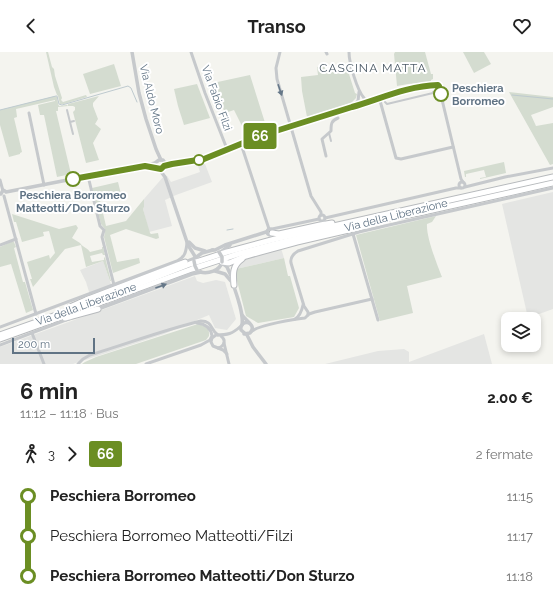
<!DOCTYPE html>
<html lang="it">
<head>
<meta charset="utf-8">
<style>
  :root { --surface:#fff; --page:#f2f2f2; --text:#222; --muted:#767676 }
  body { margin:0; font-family:Raleway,sans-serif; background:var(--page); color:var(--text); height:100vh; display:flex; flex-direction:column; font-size:15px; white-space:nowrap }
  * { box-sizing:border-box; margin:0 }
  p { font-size:13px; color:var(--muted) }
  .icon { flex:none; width:22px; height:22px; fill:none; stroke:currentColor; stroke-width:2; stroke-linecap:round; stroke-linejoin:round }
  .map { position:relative; height:312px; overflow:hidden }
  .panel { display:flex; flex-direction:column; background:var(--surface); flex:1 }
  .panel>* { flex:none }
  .badge { padding:0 8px; border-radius:3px; font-size:14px; line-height:26px }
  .tools { position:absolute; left:501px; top:260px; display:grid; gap:8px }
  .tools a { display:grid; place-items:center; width:40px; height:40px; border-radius:8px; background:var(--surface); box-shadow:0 2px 6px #0003; font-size:20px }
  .scale { position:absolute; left:12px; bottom:10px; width:83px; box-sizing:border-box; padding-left:4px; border:2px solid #607384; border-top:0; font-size:11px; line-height:14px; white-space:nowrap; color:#607384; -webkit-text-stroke:3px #fff; paint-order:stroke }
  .map>.badge { position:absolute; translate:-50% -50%; box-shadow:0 0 0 2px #fff }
  .legs { display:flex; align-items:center; gap:6px; height:44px; padding:0 20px; font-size:13px }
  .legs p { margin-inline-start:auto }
  .head { display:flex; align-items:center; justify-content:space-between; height:68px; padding:0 20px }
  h1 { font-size:22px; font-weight:700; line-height:30px }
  ul { padding:0 20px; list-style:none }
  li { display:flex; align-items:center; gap:14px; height:40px; font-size:15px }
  li i { display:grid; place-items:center; width:6px; height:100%; margin:0 5px; background:currentColor }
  li i::after { content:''; width:10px; height:10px; margin:-5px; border:3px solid; border-radius:50%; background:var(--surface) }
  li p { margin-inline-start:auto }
  li:first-child i { background:linear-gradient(#0000 50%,currentColor 0) }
  li:last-child i { background:linear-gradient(currentColor 50%,#0000 0) }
  header { display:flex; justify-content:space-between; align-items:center; height:52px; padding:0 20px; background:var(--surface); font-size:18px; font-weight:700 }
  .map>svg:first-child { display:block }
  .built { fill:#e4e5e3 }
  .green { fill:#d4dcd0 }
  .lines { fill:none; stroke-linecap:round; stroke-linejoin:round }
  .stream { stroke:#becacf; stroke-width:1 }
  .trunk-casing { stroke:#b7babd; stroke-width:7 }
  .pedestrian { stroke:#c6c9cc; stroke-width:2 }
  .minor { stroke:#c6c9cc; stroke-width:3 }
  .tertiary { stroke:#c6c9cc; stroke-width:3.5 }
  .trunk { stroke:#fff; stroke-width:5 }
  .tertiary-bridge { stroke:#c6c9cc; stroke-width:3.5 }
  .oneway { fill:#657788 }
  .line-1-casing { stroke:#fff; stroke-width:9 }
  .line-1 { stroke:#6b8e23; stroke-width:6 }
  .stop-1-dot { fill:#fff; stroke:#6b8e23; stroke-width:2 }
  .labels { text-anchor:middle; stroke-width:4; stroke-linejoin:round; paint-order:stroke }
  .stop-label { font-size:11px; font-weight:bold; fill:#607384; stroke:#fff; text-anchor:start }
  .street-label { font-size:11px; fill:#607384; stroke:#fff }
  .neighbourhood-label { font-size:12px; letter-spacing:1px; fill:#4e5c68; stroke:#fff }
</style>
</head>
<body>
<header><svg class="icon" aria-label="back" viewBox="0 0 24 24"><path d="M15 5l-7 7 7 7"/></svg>Transo<svg class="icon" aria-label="heart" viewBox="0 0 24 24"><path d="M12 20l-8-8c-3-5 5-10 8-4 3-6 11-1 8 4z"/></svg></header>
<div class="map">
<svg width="553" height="312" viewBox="0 0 553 312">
  <rect width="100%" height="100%" fill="#f4f4ef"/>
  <g class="built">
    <path d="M205,112L212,130L176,143L165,148L172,174L149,180L143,157L144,155V147L164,124H167L171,130L200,120L198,114Z"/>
    <path d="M553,140V257L528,266L502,152Z"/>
    <path d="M281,196L284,206L236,217L239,211L248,205Z"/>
    <path d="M103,209L112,235L90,243L86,230L80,218Z"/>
    <path d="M195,224L197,229L203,231L216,228L225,230L236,267L227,278L215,276L209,263L164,282L73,312H0V295Z"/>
    <path d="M484,282L492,312H325L378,299L404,297L409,300V310Z"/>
  </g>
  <g class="green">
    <path d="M46,0H48L52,15L54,17L55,24L62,46L61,48L63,50L86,43L87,45L64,52H60L58,44L57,43L54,35Z"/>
    <path d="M395,0H425L431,22H433V27L431,28V30L408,32L397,34L394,2Z"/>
    <path d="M463,0H484L491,12L474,21Z"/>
    <path d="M114,12L121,34L90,42L83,22Z"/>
    <path d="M326,13L328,21L349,15L351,21L349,22L355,41L357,42L356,46L351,51L307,65L302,39L301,25L318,23L317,15Z"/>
    <path d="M250,23L267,77L247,84L234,58L225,61L213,31Z"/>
    <path d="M197,32L210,66L184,73L178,54L174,37Z"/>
    <path d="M509,40L553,45V55L531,63L536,74L553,71V112L550,113Z"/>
    <path d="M55,44L57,45L58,51L59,54L67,53L68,54L58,55V59H56L71,122L57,125L44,63H40L38,53L55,49V48L16,57L17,65L14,66L22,100L20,101V102L9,105L0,73V58Z"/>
    <path d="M99,44L93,51V54L98,67L95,72L101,77L93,91L99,108L86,111L73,60L75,58V55L73,54H68V52Z"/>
    <path d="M504,110L506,121L480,127V126L486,125L484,118L466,122V125H465L464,119Z"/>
    <path d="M118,130L121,142L100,148L106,174L126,169L144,147V155L143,157L150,181L151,182L158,181L159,186L156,187L126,177L110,183L117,210L139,206L140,211L113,221L104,185L105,180V177L101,172L92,136Z"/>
    <path d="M12,162L59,177L76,173L78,176L72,186L80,191C82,195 88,196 90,200L102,197V195H103L105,203H103L102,201L90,204L92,210L104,208V206L105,205L111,229H110L103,209L86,215L81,193L65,197L33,235L30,227H32L27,210L49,203L50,207L55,201L49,179L43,180L44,184L22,190L16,170H14Z"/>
    <path d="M436,164L432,170L427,172C426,185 437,212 442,225L407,234L413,261L380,269L356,183Z"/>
    <path d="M13,189L14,190L16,195L14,196L23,230H25L33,258L26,261L11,212L0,215V195Z"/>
    <path d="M284,206L288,224H290L299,256L294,265L258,271L246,264L236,225V217Z"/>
    <path d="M198,272C205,274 210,276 209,284L206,288L136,312H82L85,310L96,305Z"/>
  </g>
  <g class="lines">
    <g class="stream">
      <path d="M512,43L553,47"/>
      <path d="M0,58L56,44H57L59,52L62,53L128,34L131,36L137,50"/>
      <path d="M227,178L233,177"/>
    </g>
    <g class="trunk-casing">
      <g id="trunk">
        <path d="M272,181L279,182L320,173L332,171"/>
        <path d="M222,210L229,211L246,204L297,190L366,174"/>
        <path d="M234,233C233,222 232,214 242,207"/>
        <path d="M91,254L192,217L238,202L275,192L357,172L419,161L553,131"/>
        <path d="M70,255L88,247L185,210"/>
        <path d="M65,266L98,257"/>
        <path d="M0,283L93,250L190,212L227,200L275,187L553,125"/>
        <path d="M0,287L67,263"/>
      </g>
    </g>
    <g class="pedestrian">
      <path d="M385,50L387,52L433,41V40"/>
      <path d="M67,58L73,82"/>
      <path d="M70,70L74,69"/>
      <path d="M329,81L331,89"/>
    </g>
    <g class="minor">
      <path d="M191,0L205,41L227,97"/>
      <path d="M280,0L276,16L277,27L311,144L321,160V163"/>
      <path d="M326,0L327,2"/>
      <path d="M349,0C349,11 357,38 364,46"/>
      <path d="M379,45L396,106L401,107L453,95"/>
      <path d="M352,54L358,49L359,40"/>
      <path d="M29,61L44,133"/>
      <path d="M241,92L269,177"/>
      <path d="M326,104L322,87L331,79C331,72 331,69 338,66"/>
      <path d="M164,114L178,111L201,108L263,83L352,55C382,46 405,34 438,33L439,35L461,127L463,130"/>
      <path d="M88,124L100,174L104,178L102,185L114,233"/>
      <path d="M0,128L3,139"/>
      <circle cx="462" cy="133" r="3"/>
      <path d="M465,135L505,125L553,116"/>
      <path d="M4,144L36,262"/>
      <circle cx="322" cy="166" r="3"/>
      <path d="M325,166L456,136H461"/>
      <path d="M272,177L319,167"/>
      <path d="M353,182L378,268"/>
      <path d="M0,193L16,187"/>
      <path d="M308,263V260L304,254L291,211C290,206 293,202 298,199L359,180L389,173L553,136"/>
      <path d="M295,267C300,264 302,258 303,253"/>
      <path d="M0,275L177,209C185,205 186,200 187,191"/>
      <path d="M252,279C260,273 294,267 305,266L309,262L315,260L372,247"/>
      <path d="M32,281L44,312"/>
      <path d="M224,291L229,312"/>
      <path d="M0,293L71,266"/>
      <path d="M218,296C225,294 226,288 221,284"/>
      <path d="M227,302L223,298L213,294L211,290L212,286L216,283C228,283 232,282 241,274"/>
      <path d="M78,312L83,307L90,303C127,292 163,278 201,269C213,269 210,278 218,283"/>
      <path d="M146,312L201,293L210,288L212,284C211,275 205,272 197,271"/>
    </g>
    <g class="tertiary">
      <path d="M132,0L139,41L146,67L156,97L161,108"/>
      <path d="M159,117L165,125L188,193L196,206"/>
      <path d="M0,142H1L3,138L5,139L6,140L88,124L145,114L155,111L159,108H163L165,111L164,115L161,117L145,114"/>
      <circle cx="270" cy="180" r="3"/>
      <path d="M189,190L195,196L205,199"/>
      <path d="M212,198H215L225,193L266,180"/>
      <path d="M221,200L230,193"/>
      <path d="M185,210L195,206L202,201L213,198"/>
      <path d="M222,211L227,215L232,226"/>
      <path d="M215,219L225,222L231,229"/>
      <path d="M200,220C208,222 220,219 222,210"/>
      <path d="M233,232C237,244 244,262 242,273"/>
      <path d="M98,257L192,222L201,220"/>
      <path d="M242,263C247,270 257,274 250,281L244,282"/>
      <path d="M249,271C244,269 240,273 241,278L247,283L253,295L266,312"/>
    </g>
    <use href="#trunk" class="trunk"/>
    <g class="tertiary-bridge">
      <path d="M219,200L222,205V210"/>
      <path d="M194,209L195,214L197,218"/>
    </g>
  </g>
  <defs><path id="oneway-solid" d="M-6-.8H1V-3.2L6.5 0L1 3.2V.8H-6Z"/></defs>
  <g class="oneway">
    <use href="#oneway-solid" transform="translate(280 38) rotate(71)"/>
    <use href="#oneway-solid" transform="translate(161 234) rotate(-20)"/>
  </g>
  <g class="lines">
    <g class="line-1-casing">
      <path id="line-1" d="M73,127L145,114L161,117L164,114L172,112L204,107L263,83L352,55C380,47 407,34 438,33L439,34L441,42"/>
    </g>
    <use href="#line-1" class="line-1"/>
  </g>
  <g class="stop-1-dot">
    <circle cx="441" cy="42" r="7"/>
    <circle cx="199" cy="108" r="5"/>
    <circle cx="73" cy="127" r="7"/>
  </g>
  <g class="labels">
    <g class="stop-label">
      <text x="452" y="40">Peschiera<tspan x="452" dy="13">Borromeo</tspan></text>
      <text x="73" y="147" text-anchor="middle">Peschiera Borromeo<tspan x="73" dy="13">Matteotti/Don Sturzo</tspan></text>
    </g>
    <g class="street-label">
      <text transform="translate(217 46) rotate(70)" y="4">Via Fabio Filzi</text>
      <text transform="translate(152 47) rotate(76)" y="4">Via Aldo Moro</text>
      <text transform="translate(396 163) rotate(-14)" y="4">Via della Liberazione</text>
      <text transform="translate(86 252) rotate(-20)" y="4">Via della Liberazione</text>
    </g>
    <g class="neighbourhood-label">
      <text x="373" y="20">CASCINA MATTA</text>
    </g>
  </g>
</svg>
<div class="tools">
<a><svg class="icon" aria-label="layers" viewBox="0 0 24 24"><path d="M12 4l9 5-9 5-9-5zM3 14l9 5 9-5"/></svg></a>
</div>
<div class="scale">200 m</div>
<b class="badge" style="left:260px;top:84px;background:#6b8e23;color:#fff">66</b>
</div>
<section class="panel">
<div class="head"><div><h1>6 min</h1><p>11:12 – 11:18 · Bus</p></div><b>2.00 €</b></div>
<div class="legs"><svg class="icon" aria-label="walk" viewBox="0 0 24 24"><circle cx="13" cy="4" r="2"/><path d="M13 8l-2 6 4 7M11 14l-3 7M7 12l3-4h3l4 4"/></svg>3<svg class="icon" aria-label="forward" viewBox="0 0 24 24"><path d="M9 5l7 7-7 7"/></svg><b class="badge" style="background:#6b8e23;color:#fff">66</b><p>2 fermate</p></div>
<ul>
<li><i style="color:#6b8e23"></i><b>Peschiera Borromeo</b><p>11:15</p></li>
<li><i style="color:#6b8e23"></i><span>Peschiera Borromeo Matteotti/Filzi</span><p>11:17</p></li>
<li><i style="color:#6b8e23"></i><b>Peschiera Borromeo Matteotti/Don Sturzo</b><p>11:18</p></li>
</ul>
</section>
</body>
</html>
